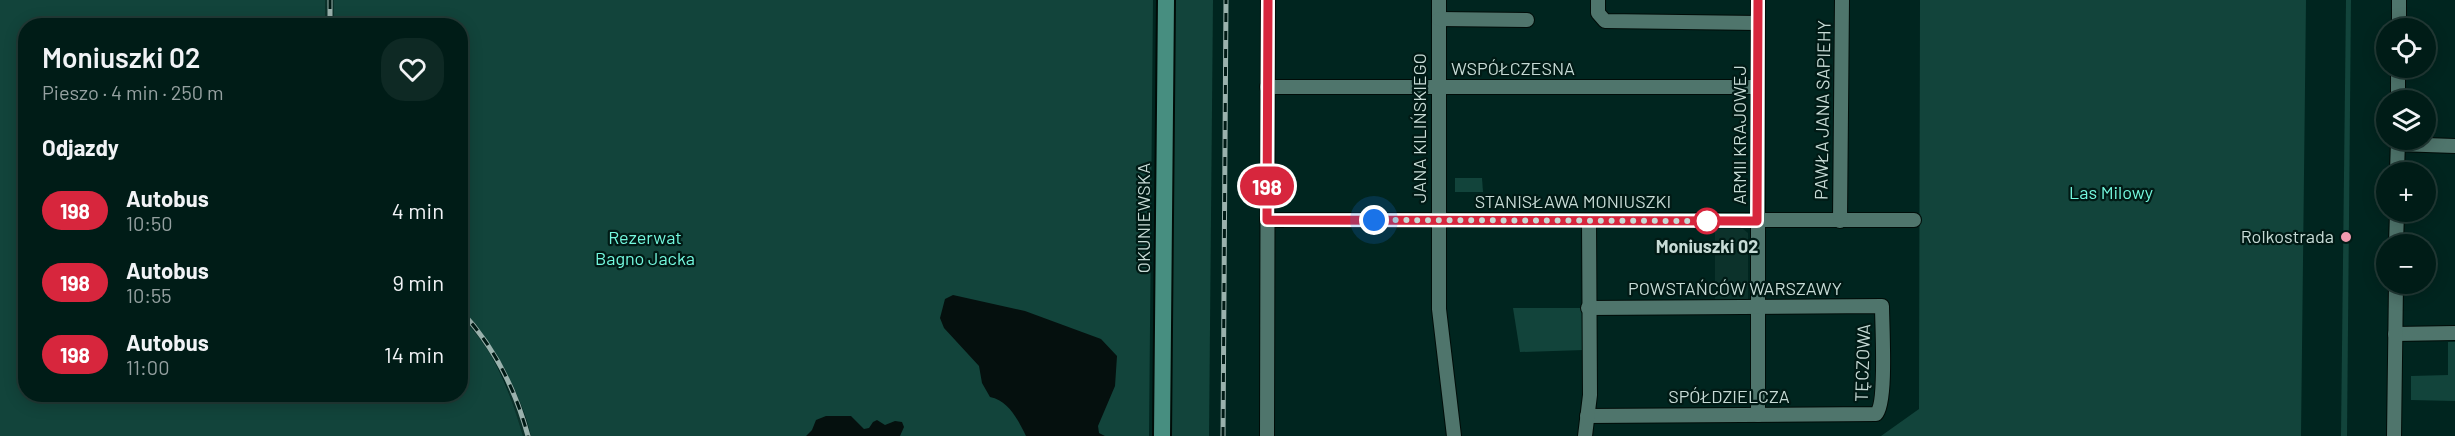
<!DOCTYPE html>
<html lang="pl">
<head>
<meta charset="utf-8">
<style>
  :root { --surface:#001c17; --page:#0e2924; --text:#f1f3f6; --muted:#95a1a1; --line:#223a36 }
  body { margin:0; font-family:Barlow,sans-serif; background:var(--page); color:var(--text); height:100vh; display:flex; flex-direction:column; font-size:22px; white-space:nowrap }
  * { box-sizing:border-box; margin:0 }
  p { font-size:20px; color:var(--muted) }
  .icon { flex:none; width:33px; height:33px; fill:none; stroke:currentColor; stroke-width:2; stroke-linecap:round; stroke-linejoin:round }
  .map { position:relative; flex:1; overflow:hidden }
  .details { position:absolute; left:18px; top:18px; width:450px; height:384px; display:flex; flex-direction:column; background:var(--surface); border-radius:24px; box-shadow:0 3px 15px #0003,0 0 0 2px var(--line) }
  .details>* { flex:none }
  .badge { padding:0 12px; border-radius:20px; font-size:21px; line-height:39px }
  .tools { position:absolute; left:2376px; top:18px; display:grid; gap:12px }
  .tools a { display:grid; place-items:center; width:60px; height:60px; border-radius:50%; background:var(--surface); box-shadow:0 3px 15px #0003,0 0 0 2px var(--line); font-size:30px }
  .you { position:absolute; width:30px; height:30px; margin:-15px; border:4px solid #fff; border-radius:50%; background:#1a73e8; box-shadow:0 0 0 9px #1a73e833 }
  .map>.badge { position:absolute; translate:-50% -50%; box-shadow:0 0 0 3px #fff }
  h2 { padding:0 24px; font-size:22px; line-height:54px }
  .round { display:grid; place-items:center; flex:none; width:63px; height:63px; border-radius:24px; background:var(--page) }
  .headline { display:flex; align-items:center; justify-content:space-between; height:102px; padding:0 24px }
  h1 { font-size:28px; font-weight:600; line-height:45px }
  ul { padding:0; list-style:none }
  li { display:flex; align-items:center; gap:18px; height:72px; padding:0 24px }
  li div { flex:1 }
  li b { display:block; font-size:22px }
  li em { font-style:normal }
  li .badge { min-width:66px; font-weight:700; text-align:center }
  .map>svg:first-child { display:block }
  .built { fill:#0c322b }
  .green { fill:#12443b }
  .water { fill:#05100e }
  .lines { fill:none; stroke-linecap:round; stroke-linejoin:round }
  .minor-casing { stroke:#000c08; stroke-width:16 }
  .major-casing { stroke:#000c08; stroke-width:20 }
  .minor { stroke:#4f756c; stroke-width:14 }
  .major { stroke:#478e80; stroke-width:16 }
  .rail-casing { stroke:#9ab2ad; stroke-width:5 }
  .rail { stroke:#001a15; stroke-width:3; stroke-dasharray:9; stroke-linecap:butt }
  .line-casing { stroke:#fff; stroke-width:14 }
  .line { stroke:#d7263d; stroke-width:9 }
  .walk { stroke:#c7dbd6; stroke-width:6; stroke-dasharray:0 10.8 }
  .stop-dot { fill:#fff; stroke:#d7263d; stroke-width:3 }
  .poi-dot { fill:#f29aae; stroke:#001a15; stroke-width:2 }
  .labels { text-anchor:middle; stroke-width:4.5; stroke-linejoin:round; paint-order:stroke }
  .street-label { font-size:18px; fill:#c7dbd6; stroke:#001a15 }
  .park-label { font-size:18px; fill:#74f9df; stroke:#001a15 }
  .poi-label { font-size:18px; fill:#c7dbd6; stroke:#001a15; text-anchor:end }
  .stop-label { font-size:18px; font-weight:bold; fill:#c7dbd6; stroke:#001a15 }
</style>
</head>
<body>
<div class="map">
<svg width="2455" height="436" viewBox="0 0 2455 436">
  <rect width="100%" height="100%" fill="#00251f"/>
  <g class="built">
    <rect x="325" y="0" width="9" height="25"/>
    <path d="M1715,229H1743L1748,233V299L1743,303L1715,302Z"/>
    <path d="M460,305L473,317L515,385L531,436H523L504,378L496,363L469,326L461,318Z"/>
  </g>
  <g class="green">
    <path d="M0,0H325V25L26,26V394H460L461,318C495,349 510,393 523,436H0Z"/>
    <path d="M334,0H1153L1149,436H531C520,389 492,344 461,308L460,26L334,25Z"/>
    <path d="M1174,0H1213L1209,436H1171Z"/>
    <path d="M1920,0H2306L2301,436H1881L1919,409Z"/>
    <path d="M2346,0H2351L2347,436H2341Z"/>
    <path d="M1455,178H1482L1483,192H1455Z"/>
    <path d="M1513,308H1583L1584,350L1520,352Z"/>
    <path d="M2448,342H2455V401L2411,400V376L2448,375Z"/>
  </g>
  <g class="water">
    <path d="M953,295L1025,311L1101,339L1117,356L1115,386L1098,426L1099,433L1105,436H1026C1018,420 1009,401 990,397L982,383L979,366L944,328L940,318L945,299Z"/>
    <path d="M826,416H851L864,429L869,428L873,422L877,420L885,425L895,421L902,422L904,427L900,436H806L812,430L816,420Z"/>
  </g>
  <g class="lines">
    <g class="minor-casing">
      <g id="minor">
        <path d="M1439,0V309L1454,436"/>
        <path d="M1598,0V13L1605,21L1758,23"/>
        <path d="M1439,19L1527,20"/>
        <path d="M2399,28V0"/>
        <path d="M1267,87H1758"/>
        <path d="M2398,100V68"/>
        <path d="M2397,144L2455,146"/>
        <path d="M2397,172L2398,140"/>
        <path d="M1267,220H1914"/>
        <path d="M1840,221L1842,0"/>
        <path d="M2396,244L2397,212"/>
        <path d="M2395,334L2455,333"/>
        <path d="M1758,415V0"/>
        <path d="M1587,416L1876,414C1887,404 1882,325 1882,306L1588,308"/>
        <path d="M1267,436L1268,0"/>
        <path d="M1585,436L1590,395L1589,220"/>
        <path d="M2394,436L2396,284"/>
      </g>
    </g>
    <g class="major-casing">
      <path id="major" d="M1162,436L1166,0"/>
    </g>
    <use href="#minor" class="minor"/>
    <use href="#major" class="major"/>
    <g class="rail-casing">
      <g id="rail">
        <path d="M330,0V26"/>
        <path d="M460,310C494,346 515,388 528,436"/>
        <path d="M1223,436L1226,0"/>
      </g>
    </g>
    <use href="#rail" class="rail"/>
  </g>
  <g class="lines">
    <g class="line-casing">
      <path id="line" d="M1268,0L1267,220L1757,221L1758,0"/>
    </g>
    <use href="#line" class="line"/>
    <path class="walk" d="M1374,220L1707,221"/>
  </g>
  <circle class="stop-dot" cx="1707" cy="221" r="12"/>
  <circle class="poi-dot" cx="2346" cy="237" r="6"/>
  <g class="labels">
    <g class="street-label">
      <text x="1513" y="75">WSPÓŁCZESNA</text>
      <text transform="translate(1823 110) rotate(-89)" y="6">PAWŁA JANA SAPIEHY</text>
      <text transform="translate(1420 128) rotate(-90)" y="6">JANA KILIŃSKIEGO</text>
      <text transform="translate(1740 135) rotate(-90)" y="6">ARMII KRAJOWEJ</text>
      <text x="1573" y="208">STANISŁAWA MONIUSZKI</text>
      <text transform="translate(1144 218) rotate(-90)" y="6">OKUNIEWSKA</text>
      <text x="1735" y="295">POWSTAŃCÓW WARSZAWY</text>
      <text transform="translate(1863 363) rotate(-88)" y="6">TĘCZOWA</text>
      <text x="1729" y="403">SPÓŁDZIELCZA</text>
    </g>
    <g class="park-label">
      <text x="2111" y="199">Las Milowy</text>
      <text x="645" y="244">Rezerwat<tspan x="645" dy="21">Bagno Jacka</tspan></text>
    </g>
    <g class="poi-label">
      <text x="2334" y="243">Rolkostrada</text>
    </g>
    <g class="stop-label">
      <text x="1707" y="253">Moniuszki 02</text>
    </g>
  </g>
</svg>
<div class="tools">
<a><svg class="icon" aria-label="locate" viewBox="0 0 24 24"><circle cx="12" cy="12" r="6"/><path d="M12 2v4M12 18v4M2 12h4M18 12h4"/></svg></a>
<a><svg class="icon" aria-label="layers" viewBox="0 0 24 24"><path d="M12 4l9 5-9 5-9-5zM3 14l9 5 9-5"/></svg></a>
<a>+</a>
<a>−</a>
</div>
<div class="you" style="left:1374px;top:220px"></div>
<b class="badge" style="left:1267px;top:186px;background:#d7263d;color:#fff">198</b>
<section class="details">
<div class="headline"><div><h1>Moniuszki 02</h1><p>Pieszo · 4 min · 250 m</p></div><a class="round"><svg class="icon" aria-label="heart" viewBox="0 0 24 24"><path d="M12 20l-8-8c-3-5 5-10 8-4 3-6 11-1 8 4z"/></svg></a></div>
<h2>Odjazdy</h2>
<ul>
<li><span class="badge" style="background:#d7263d;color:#fff">198</span><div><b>Autobus</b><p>10:50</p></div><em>4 min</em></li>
<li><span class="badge" style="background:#d7263d;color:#fff">198</span><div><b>Autobus</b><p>10:55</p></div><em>9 min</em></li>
<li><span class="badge" style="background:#d7263d;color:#fff">198</span><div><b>Autobus</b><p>11:00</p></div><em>14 min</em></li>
</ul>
</section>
</div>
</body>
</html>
